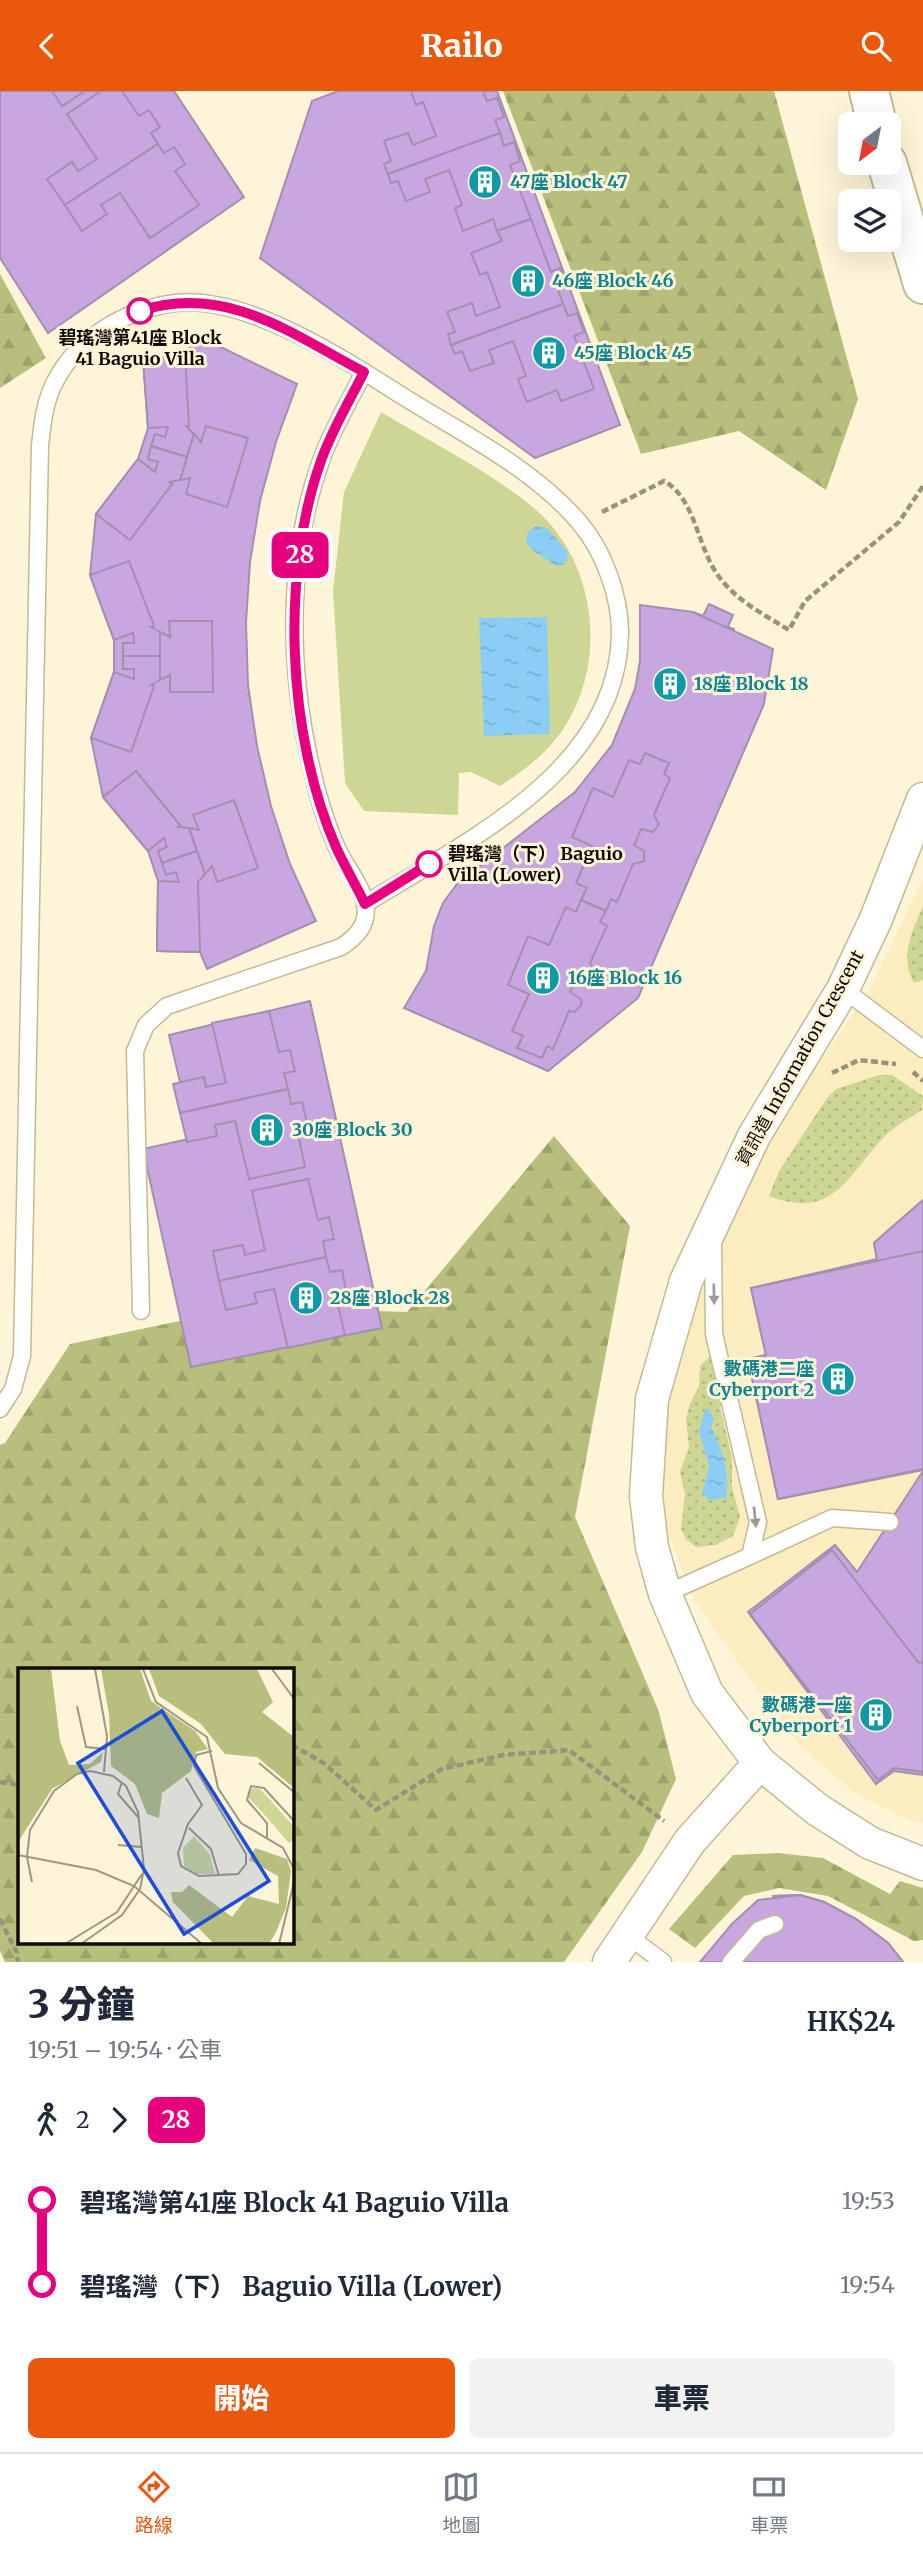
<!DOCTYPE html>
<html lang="zh-TW">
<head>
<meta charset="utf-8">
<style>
  :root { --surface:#fff; --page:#f2f2f3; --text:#1f2937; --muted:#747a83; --line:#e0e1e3; --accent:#ea580c }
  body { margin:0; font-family:Merriweather,"Noto Sans TC",serif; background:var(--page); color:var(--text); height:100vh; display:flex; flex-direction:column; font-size:26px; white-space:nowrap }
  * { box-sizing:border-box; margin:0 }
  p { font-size:23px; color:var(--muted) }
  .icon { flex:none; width:38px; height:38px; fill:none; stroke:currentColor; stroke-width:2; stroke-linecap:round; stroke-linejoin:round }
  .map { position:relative; height:1871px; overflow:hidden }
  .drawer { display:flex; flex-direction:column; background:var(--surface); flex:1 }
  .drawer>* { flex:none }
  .badge { padding:0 14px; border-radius:10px; font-size:24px; line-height:46px }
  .needle { width:46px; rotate:212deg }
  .tools { position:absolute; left:838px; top:21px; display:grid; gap:14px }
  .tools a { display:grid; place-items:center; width:63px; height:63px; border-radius:10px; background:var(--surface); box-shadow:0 7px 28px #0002; font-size:35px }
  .map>.badge { position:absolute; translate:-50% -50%; box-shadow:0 0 0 4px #fff }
  .legs { display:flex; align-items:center; gap:10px; height:77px; padding:0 28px; font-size:23px }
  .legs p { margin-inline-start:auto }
  .head { display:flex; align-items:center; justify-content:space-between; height:119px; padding:0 28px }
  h1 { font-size:38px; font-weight:800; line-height:52px }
  .button { display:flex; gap:14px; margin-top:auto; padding:14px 28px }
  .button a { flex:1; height:80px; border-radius:10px; background:var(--accent); color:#fff; font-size:28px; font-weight:800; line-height:80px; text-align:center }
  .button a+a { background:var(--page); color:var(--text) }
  ul { padding:0 28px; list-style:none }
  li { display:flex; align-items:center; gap:24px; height:84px; font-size:26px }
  li i { display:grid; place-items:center; width:10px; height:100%; margin:0 9px; background:currentColor }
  li i::after { content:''; width:18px; height:18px; margin:-9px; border:5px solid; border-radius:50%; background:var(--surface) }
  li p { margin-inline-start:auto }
  li:first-child i { background:linear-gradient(#0000 50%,currentColor 0) }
  li:last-child i { background:linear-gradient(currentColor 50%,#0000 0) }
  header { display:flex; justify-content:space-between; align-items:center; height:91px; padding:0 28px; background:var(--accent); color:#fff; font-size:32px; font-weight:800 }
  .dock { display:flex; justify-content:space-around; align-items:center; height:98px; border-top:2px solid var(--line); background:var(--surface); font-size:19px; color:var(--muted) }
  .dock a { display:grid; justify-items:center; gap:4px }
  .dock .selected { color:var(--accent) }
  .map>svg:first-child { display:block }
  .built { fill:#fbedc0 }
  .grass { fill:url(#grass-dots) }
  .forest { fill:url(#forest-firs); fill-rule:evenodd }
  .pitch { fill:#ced693 }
  .water { fill:url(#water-ripples) }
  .building { fill:#c8a6df; stroke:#a290af; stroke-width:2 }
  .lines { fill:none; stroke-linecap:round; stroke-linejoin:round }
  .lane-casing { stroke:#c4b996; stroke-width:19 }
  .street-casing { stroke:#c4b996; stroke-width:35 }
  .secondary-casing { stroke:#c4b996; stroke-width:42 }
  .path { stroke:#99927d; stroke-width:4.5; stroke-dasharray:7 3.5; stroke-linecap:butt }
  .lane { stroke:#fff; stroke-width:16 }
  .street { stroke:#fff; stroke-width:32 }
  .secondary { stroke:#fff; stroke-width:38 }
  .oneway { fill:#9f9d9a }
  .line-1-casing { stroke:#fff; stroke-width:16 }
  .line-1 { stroke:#e6007e; stroke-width:10 }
  .stop-1-dot { fill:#fff; stroke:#e6007e; stroke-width:3.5 }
  .labels { text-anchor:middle; stroke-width:6; stroke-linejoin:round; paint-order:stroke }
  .culture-label { font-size:18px; font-weight:bold; fill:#0d838f; stroke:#fef5d8; text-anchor:start }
  .stop-label { font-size:18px; font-weight:bold; fill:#0f0b02; stroke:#fef5d8 }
  .street-label { font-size:18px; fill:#0f0b02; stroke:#fef5d8 }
  .inset-road { fill:none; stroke:#9e9782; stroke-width:2 }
  .view { fill:#1d4ed8; fill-opacity:0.15; stroke:#1d4ed8; stroke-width:3.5 }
  .inset-edge { fill:none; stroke:#0f0b02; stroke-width:3.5 }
</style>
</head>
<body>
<header><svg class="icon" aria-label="back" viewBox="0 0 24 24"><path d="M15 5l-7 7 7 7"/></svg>Railo<svg class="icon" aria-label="search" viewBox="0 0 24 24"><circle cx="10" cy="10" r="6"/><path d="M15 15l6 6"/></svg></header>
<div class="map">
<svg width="923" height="1871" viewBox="0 0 923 1871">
  <defs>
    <pattern id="grass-dots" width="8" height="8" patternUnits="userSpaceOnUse" patternTransform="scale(1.75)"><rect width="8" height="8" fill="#ced693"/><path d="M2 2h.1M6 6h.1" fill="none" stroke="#b0b67d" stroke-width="1.8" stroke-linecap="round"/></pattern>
    <pattern id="forest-firs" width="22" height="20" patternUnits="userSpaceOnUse" patternTransform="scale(1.75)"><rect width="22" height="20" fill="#b8bf7d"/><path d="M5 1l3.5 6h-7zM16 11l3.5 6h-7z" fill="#9da36a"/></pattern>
    <pattern id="water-ripples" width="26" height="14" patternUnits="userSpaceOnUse" patternTransform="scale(1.75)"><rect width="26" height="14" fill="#8ccdf6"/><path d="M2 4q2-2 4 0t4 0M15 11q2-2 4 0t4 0" fill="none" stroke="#78afd1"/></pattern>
  </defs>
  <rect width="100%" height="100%" fill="#fef5d8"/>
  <path class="built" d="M923,788V1732L907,1728L855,1702L799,1654L748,1586L692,1505L669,1444L665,1433L661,1349L679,1256L696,1197L742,1097L796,1006L869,900Z"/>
  <g class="grass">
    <path d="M923,815V889L914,892C899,866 912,840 923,815Z"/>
    <path d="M879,984H892L923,1005L922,1019C908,1028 893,1036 882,1048C845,1089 832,1129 769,1105L779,1080L827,1007L836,998Z"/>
    <path d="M711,1264L715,1268L725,1313L720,1315L732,1367V1397L740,1426L733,1445L716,1454L696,1456L686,1448L681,1438L685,1403L680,1381L689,1356L686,1328L690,1313L699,1295L700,1275Z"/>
  </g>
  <g class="forest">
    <path d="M503,0H774L858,308L826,399L739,340L641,363Z"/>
    <path d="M0,183L46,267L0,297Z"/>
    <path d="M554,1045L630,1135L575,1426L658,1618L676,1688L642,1761L564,1871H5L0,1860V1354L5,1352L70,1253L246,1216L407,1221ZM19,1579H292V1852H19Z"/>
    <path d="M778,1762L823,1767L890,1803L900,1790L923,1797V1849L914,1850L828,1805L779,1797L744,1805L695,1857L669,1838L733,1764Z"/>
  </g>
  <path class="pitch" d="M381,321C432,352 490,380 535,418C605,478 610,598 543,662C530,675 515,685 500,695L471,681L459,682L458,724L364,720L345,692L333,500L344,401Z"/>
  <g class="water">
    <path d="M536,435L547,437L568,461L567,469L562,474H554C545,466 532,462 526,451L528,441Z"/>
    <path d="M547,526L550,643L484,645L479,527Z"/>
    <path d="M708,1317L714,1327L711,1337C722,1356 731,1385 726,1407L709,1409L702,1402L709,1375L699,1340L705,1319Z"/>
  </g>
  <g class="building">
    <path d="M0,0H174L244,106L48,242L0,167Z"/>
    <path d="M52,0H85L62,15Z"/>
    <path d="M101,0H122L139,25L149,19L160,36L151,42L158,53L65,114L47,88L72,71L78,80L97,68L67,23Z"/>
    <path d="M338,0H497L620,334L535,367L260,167L312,10Z"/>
    <path d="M411,0H483L487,10L497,7L504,26L495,29L500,42L388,83L384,73L391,70L384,50L408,42L413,54L436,45L423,11L416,14Z"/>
    <path d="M500,42L504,55L514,51L520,70L510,74L531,128L497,140L493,128L463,140L455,117L462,114L449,79L425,88L430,101L406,110L398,90L391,92L388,83Z"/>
    <path d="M158,53L164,62L174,56L185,73L175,80L199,114L150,147L120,102L101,114L107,123L82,140L65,114Z"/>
    <path d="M531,128L551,181L560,177L567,196L558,199L563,213L451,254L448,243L455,241L447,221L472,212L476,225L500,216L487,181L480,184L471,162L502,150L497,140Z"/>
    <path d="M563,213L568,225L577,222L584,241L574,245L594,298L561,310L557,299L527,311L518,288L526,285L513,250L489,259L494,272L470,280L462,260L455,263L451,254Z"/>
    <path d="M196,244L297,293L276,351L260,410L250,471L246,532L248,594L257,655L271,715L290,773L316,830L207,878L200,861L157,860L158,790L148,760L103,706L91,647L114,581V549L90,484L96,423L138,368L148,337L143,268L185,265Z"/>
    <path d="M185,265L189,335H186L194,343L187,366L151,355L155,343L165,346L168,336L148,337L143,268Z"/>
    <path d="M206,335L248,347L227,416L186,403L190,387L180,389L194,343L201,351Z"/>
    <path d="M151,355L187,366L180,389L169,391L172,393L130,449L96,423L138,368L155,381L158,371L148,368Z"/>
    <path d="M129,470L154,535L151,536L160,541V565H123V552H134L133,542L114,549L90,484Z"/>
    <path d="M709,513L733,524L728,536L734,538L718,577L723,585L716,593L704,590L698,606L708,612L707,622L697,625L681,662L674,660L669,672L645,662L650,649L640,645L656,607L635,598L656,550L677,559L693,521L703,525Z"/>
    <path d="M640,514L693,521L773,558L764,613L638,907L548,980L404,917L426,880L434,835L443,812L457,793L575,701L612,654L635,598L640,570Z"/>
    <path d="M169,530H212L213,601H170V584L160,589V541L170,546Z"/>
    <path d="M123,565H160V589L151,594L154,595L131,661L91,647L114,581L134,588V578H123Z"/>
    <path d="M645,662L669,672L664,683L670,687L654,724L659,733L653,741L641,738L634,754L644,760V770L633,773L617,811L611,808L606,820L581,809L587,797L576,792L592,755L572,746L593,697L613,706L629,669L640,673Z"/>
    <path d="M136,680L180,734L178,736L189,737L197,760L162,772L158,760L167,756L164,747L148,760L103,706Z"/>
    <path d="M234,709L258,777L217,791L212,775L205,783L189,737L199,739L193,724Z"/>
    <path d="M197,760L205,783L198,791L200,861L157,860L158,790L179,791L176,781L166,784L162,772Z"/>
    <path d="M581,809L606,820L600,831L607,835L590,872L595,881L589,889L577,886L570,901L581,908L582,913L575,921L569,920L553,958L547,955L542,967L517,957L523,945L512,940L529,903L508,894L528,845L549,854L566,816L576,821Z"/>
    <path d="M310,910L382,1237L191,1276L143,1058L193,1047L169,944Z"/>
    <path d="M269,920L279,961L290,959L295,980L284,982L288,998L180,1022L173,993L204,986L206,996L226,992L212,932Z"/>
    <path d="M288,998L291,1013L302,1011L307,1032L296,1034L305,1076L249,1088L235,1030L215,1034L217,1045L187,1051L180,1022Z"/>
    <path d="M308,1088L318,1129L329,1126L334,1148L323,1150L326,1166L219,1190L213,1160L243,1154L245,1164L265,1159L252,1100Z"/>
    <path d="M923,1109V1160L877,1168L874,1152Z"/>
    <path d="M923,1109V1379L778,1408L748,1268L766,1264L751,1197L877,1168L874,1152Z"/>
    <path d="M923,1160V1378L778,1408L748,1268L766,1264L751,1197Z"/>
    <path d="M326,1166L330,1181L342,1179L346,1199L335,1202L345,1244L288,1257L274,1198L254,1202L257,1212L226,1219L219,1190Z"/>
    <path d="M923,1380V1684L894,1680L876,1693L748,1521L835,1454L857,1481Z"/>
    <path d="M832,1459L918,1571L923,1572V1681L894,1677L878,1689L750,1523Z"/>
    <path d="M800,1804L824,1811L856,1828L888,1852L903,1871H774L777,1858L773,1805Z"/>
    <path d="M800,1804L824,1811L856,1828L888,1852L903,1871H774L777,1858L773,1805Z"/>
    <path d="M800,1804L824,1811L856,1828L888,1852L903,1871H700L732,1833L758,1809Z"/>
  </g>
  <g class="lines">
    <g class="lane-casing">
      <g id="lane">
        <path d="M843,898L923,958"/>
        <path d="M141,1220L135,960L146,934L167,915L341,856C356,846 369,834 365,813C362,794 345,775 337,757C325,730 316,699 310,671C288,573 287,462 322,367C333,337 350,309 364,281"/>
        <path d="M0,1318L13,1298L22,1265L40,355C42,336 44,315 52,297C74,248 124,219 175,212C246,203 345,269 404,306C463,343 533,377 579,431C604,460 620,505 620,542C619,679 466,750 365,813"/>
        <path d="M750,1465L832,1427L890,1431"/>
        <path d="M665,1503L750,1465L758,1431L714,1243L713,1148"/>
        <path d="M627,1844L663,1871"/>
        <path d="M731,1871L759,1839L775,1833"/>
      </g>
    </g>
    <g class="street-casing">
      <g id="street">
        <path d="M923,708L876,828L843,898L754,1045L686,1190L652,1308L646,1405L652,1456L665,1503L707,1602L760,1672L818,1719L870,1752L923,1773"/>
        <path d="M609,1871L690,1750L760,1672"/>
      </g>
    </g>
    <g class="secondary-casing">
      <g id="secondary">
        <path d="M869,0L877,33"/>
        <path d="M887,72L923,193"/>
      </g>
    </g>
    <g class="path">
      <path d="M602,421L664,390C695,407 697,454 717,483C735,509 763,523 789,539L805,510L899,431L923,395"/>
      <path d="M913,981L923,990"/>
      <path d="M832,982L859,969L896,973"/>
      <path d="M292,1654L325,1673L376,1719L442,1678L503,1664L569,1659L664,1730"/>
      <path d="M0,1691L19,1694"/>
      <path d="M0,1828L17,1862L18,1871"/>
    </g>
    <use href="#lane" class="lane"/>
    <use href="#street" class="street"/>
    <use href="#secondary" class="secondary"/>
  </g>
  <defs><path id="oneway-solid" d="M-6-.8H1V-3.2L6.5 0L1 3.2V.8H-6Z" transform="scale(1.75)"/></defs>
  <g class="oneway">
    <use href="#oneway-solid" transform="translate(714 1203) rotate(89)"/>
    <use href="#oneway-solid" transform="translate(755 1426) rotate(84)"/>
  </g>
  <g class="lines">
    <g class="line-1-casing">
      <path id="line-1" d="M140,220C225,192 292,243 364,281C350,309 333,337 322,367C280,482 287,644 336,756C345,776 356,794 365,813L429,773"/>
    </g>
    <use href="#line-1" class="line-1"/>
  </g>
  <defs>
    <g id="building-disc" transform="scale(1.75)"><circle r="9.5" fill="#0f9aa8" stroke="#fef5d8"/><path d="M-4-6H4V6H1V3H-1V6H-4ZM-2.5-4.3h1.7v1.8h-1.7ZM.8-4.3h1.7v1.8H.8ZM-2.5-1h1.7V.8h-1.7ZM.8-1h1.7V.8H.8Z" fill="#fff"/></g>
  </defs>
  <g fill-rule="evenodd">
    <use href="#building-disc" x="485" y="91"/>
    <use href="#building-disc" x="528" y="190"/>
    <use href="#building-disc" x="549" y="262"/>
    <use href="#building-disc" x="670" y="593"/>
    <use href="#building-disc" x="543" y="887"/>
    <use href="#building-disc" x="267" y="1039"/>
    <use href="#building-disc" x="306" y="1207"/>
    <use href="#building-disc" x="838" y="1288"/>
    <use href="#building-disc" x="876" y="1624"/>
  </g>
  <g class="stop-1-dot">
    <circle cx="140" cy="220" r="12"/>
    <circle cx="429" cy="773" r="12"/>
  </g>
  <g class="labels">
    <g class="culture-label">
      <text x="510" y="97">47座 Block 47</text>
      <text x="552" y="196">46座 Block 46</text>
      <text x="574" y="268">45座 Block 45</text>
      <text x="694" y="599">18座 Block 18</text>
      <text x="568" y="893">16座 Block 16</text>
      <text x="292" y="1045">30座 Block 30</text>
      <text x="330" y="1213">28座 Block 28</text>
      <text x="814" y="1284" text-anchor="end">數碼港二座<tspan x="814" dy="21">Cyberport 2</tspan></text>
      <text x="852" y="1620" text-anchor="end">數碼港一座<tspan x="852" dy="21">Cyberport 1</tspan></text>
    </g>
    <g class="stop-label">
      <text x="140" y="253">碧瑤灣第41座 Block<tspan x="140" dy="21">41 Baguio Villa</tspan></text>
      <text x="448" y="769" text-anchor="start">碧瑤灣（下） Baguio<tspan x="448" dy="21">Villa (Lower)</tspan></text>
    </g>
    <g class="street-label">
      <text transform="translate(800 967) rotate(-61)" y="6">資訊道 Information Crescent</text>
    </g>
  </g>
  <g transform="translate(18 1577)">
    <rect width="276" height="276" fill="#fef5d8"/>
    <path d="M0,1H33L42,73L51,97L72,96L85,84L83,94L34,121L0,174ZM83,1H122L133,33L177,63L190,81L178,84L173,103L144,125L141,150L129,146L117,116L93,98L91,47ZM131,1H239L255,34L244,44L276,69V120L239,89L207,86L183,56L141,28ZM237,180L269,191L273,203L268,240L258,264L251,276H196L155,234L153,224H164L171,217L214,249L230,228L261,236L260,208L231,192Z" fill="#b8bf7d"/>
    <path d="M255,135L276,159V171L271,175L244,144Z" fill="#ced693"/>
    <path d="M234,120L242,121L255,135L244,144L230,129ZM176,168L192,187L197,206H178L166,198L165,180Z" fill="#ced693"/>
    <path class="inset-road" d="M77,1L89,68L86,104M125,1L138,34L189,69L200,120L223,155L265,180L277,203M254,1L277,32M59,38L68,79L88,81M241,95L277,125M168,110L184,137L170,156L160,185L163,198L181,208L220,206L228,196V186L176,98L178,87L194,83M104,114L100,126L120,149M171,160L193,181L201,208M249,171V155L229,132L233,118L246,120L277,154M100,177L123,179M0,187L78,202L116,218L184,276M14,214L9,189L12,162L36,123L59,106L72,103L95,108L108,118L120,144L126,201L122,221L104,247L63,276M47,276L99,244L124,206M261,276L277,210"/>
    <path class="view" d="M144,43L251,213L166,266L60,95Z"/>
    <rect width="276" height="276" class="inset-edge"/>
  </g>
</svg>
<div class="tools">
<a><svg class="needle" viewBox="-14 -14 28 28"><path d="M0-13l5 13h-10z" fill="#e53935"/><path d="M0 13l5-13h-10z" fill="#747a83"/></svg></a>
<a><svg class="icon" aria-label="layers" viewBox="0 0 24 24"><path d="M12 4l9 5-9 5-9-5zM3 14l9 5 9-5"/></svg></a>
</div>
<b class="badge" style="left:300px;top:464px;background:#e6007e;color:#fff">28</b>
</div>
<section class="drawer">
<div class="head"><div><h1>3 分鐘</h1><p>19:51 – 19:54 · 公車</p></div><b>HK$24</b></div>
<div class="legs"><svg class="icon" aria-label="walk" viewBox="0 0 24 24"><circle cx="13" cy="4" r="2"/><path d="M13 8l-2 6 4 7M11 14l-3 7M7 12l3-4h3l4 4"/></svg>2<svg class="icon" aria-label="forward" viewBox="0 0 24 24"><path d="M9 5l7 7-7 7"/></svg><b class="badge" style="background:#e6007e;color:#fff">28</b></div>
<ul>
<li><i style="color:#e6007e"></i><b>碧瑤灣第41座 Block 41 Baguio Villa</b><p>19:53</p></li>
<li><i style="color:#e6007e"></i><b>碧瑤灣（下） Baguio Villa (Lower)</b><p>19:54</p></li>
</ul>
<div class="button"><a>開始</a><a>車票</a></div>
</section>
<nav class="dock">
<a class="selected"><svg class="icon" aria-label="directions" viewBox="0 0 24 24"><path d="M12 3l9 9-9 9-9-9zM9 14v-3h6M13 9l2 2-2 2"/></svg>路線</a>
<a><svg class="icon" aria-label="map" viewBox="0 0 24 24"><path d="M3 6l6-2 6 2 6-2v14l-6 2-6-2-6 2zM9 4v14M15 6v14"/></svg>地圖</a>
<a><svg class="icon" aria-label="tickets" viewBox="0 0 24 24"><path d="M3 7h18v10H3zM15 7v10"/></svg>車票</a>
</nav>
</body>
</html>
